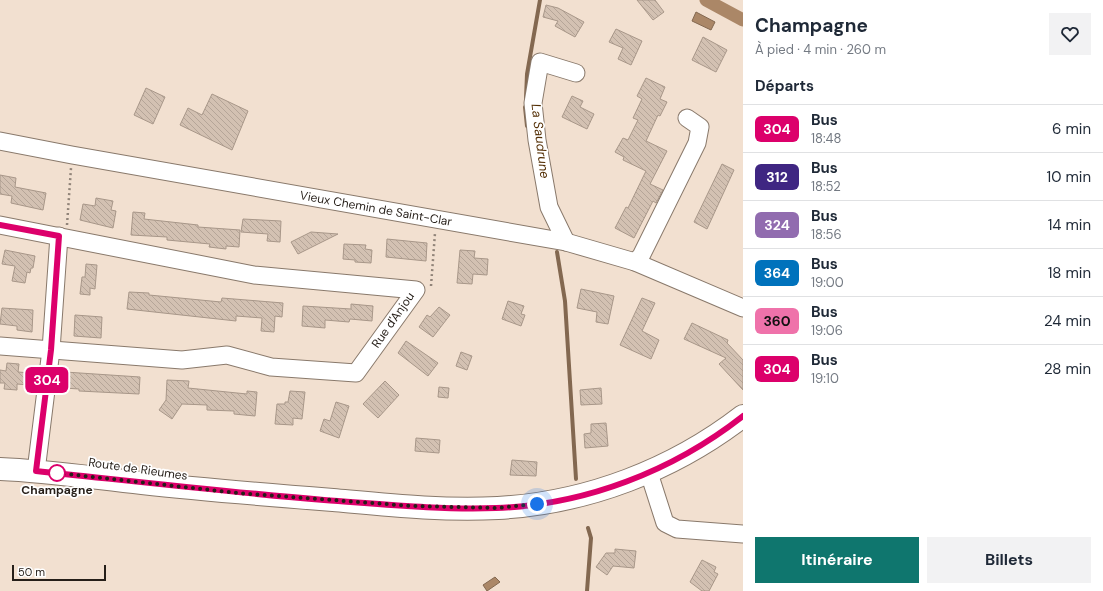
<!DOCTYPE html>
<html lang="fr">
<head>
<meta charset="utf-8">
<style>
  :root { --surface:#fff; --page:#f2f2f3; --text:#1f2937; --muted:#747a83; --line:#e0e1e3; --accent:#0f766e }
  body { margin:0; font-family:"DM Sans",sans-serif; background:var(--page); color:var(--text); height:100vh; display:flex; flex-direction:column; font-size:15px; white-space:nowrap }
  * { box-sizing:border-box; margin:0 }
  p { font-size:13px; color:var(--muted) }
  .icon { flex:none; width:22px; height:22px; fill:none; stroke:currentColor; stroke-width:2; stroke-linecap:round; stroke-linejoin:round }
  .map { position:relative; flex:1; overflow:hidden }
  .sheet { display:flex; flex-direction:column; background:var(--surface); width:360px }
  .sheet>* { flex:none }
  .badge { padding:0 8px; border-radius:6px; font-size:14px; line-height:26px }
  .scale { position:absolute; left:12px; bottom:10px; width:94px; box-sizing:border-box; padding-left:4px; border:2px solid #261f19; border-top:0; font-size:11px; line-height:14px; white-space:nowrap; color:#261f19; -webkit-text-stroke:3px #fff; paint-order:stroke }
  .you { position:absolute; width:20px; height:20px; margin:-10px; border:3px solid #fff; border-radius:50%; background:#1a73e8; box-shadow:0 0 0 6px #1a73e833 }
  .map>.badge { position:absolute; translate:-50% -50%; box-shadow:0 0 0 2px #fff }
  h2 { padding:0 12px; font-size:15px; line-height:36px }
  .round { display:grid; place-items:center; flex:none; width:42px; height:42px; border-radius:0px; background:var(--page) }
  .headline { display:flex; align-items:center; justify-content:space-between; height:68px; padding:0 12px }
  h1 { font-size:19px; font-weight:700; line-height:30px }
  .cta { display:flex; gap:8px; margin-top:auto; padding:8px 12px }
  .cta a { flex:1; height:46px; border-radius:0px; background:var(--accent); color:#fff; font-size:16px; font-weight:700; line-height:46px; text-align:center }
  .cta a+a { background:var(--page); color:var(--text) }
  ul { padding:0; list-style:none }
  li { display:flex; align-items:center; gap:12px; height:48px; padding:0 12px; border-top:1px solid var(--line) }
  li div { flex:1 }
  li b { display:block; font-size:15px }
  li em { font-style:normal }
  li .badge { min-width:44px; font-weight:700; text-align:center }
  main { display:flex; flex:1; min-height:0 }
  .map>svg:first-child { display:block }
  .water { fill:#ab8767; stroke:#836850 }
  .lines { fill:none; stroke-linecap:round; stroke-linejoin:round }
  .stream { stroke:#836850; stroke-width:4 }
  .canal { stroke:#ab8767; stroke-width:13 }
  .building { fill:url(#building-back-hatch); stroke:#a89789 }
  .minor-casing { stroke:#89796b; stroke-width:19 }
  .major-casing { stroke:#89796b; stroke-width:24 }
  .path { stroke:#918479; stroke-width:2.5; stroke-dasharray:2 3; stroke-linecap:butt }
  .minor { stroke:#fff; stroke-width:17 }
  .major { stroke:#fff; stroke-width:22 }
  .line-casing { stroke:#fff; stroke-width:9 }
  .line { stroke:#dc006b; stroke-width:6 }
  .walk { stroke:#261f19; stroke-width:4; stroke-dasharray:0 7.2 }
  .stop-dot { fill:#fff; stroke:#dc006b; stroke-width:2 }
  .labels { text-anchor:middle; stroke-width:3.5; stroke-linejoin:round; paint-order:stroke }
  .street-label { font-size:12px; fill:#261f19; stroke:#fff }
  .stop-label { font-size:12px; font-weight:bold; fill:#261f19; stroke:#fff }
  .water-label { font-size:13px; font-style:italic; fill:#532e04; stroke:#fff }
</style>
</head>
<body>
<main>
<div class="map">
<svg width="743" height="591" viewBox="0 0 743 591">
  <defs>
    <pattern id="building-back-hatch" width="6" height="6" patternUnits="userSpaceOnUse"><rect width="6" height="6" fill="#d3c1b2"/><path d="M-1 5l2 2M0 0l6 6M5-1l2 2" fill="none" stroke="#b5a598"/></pattern>
  </defs>
  <rect width="100%" height="100%" fill="#f2e0d0"/>
  <g class="water">
    <path d="M696,12L715,22L711,30L692,21Z"/>
    <path d="M495,577L500,582L487,591L483,585Z"/>
  </g>
  <g class="lines">
    <g class="stream">
      <path d="M526,98L527,74L540,0"/>
      <path d="M525,107L527,126"/>
      <path d="M557,252L565,301L576,479"/>
      <path d="M587,591L591,538L588,528"/>
    </g>
    <path class="canal" d="M706,0L743,20"/>
  </g>
  <g class="building">
    <path d="M637,0H655L664,12L653,20Z"/>
    <path d="M546,5L558,8L584,22L575,37L555,26L558,21L543,17Z"/>
    <path d="M616,29L642,41L631,65L618,59L623,48L609,42Z"/>
    <path d="M703,37L727,50L716,72L692,60Z"/>
    <path d="M646,78L665,87L660,99L667,102L660,116L658,115L646,141L667,151L650,184L663,190L656,203L653,201L634,238L615,228L626,207L628,208L646,171L623,160L624,157L615,152L623,138L628,140L638,120L633,118L642,99L637,96Z"/>
    <path d="M146,88L165,97L153,124L134,115Z"/>
    <path d="M212,94L248,111L232,150L180,125L188,108L202,115Z"/>
    <path d="M572,96L583,101L580,107L594,114L587,129L562,117Z"/>
    <path d="M722,164L734,170L707,229L694,222Z"/>
    <path d="M0,175L16,178L15,187L46,193L43,210L11,203L12,196L0,194Z"/>
    <path d="M96,198L113,201L111,210L116,211L113,228L80,220L83,204L95,206Z"/>
    <path d="M133,212L145,213L144,219L198,225V227L240,230L239,247L226,246V249L209,247L210,244L167,240V237L131,235Z"/>
    <path d="M243,219L281,221L280,242L267,241L268,234L241,232Z"/>
    <path d="M311,232L338,234L298,254L291,242Z"/>
    <path d="M387,239L427,243L426,261L386,257Z"/>
    <path d="M344,244L366,245L365,249L372,250L371,263L355,262V260L343,259Z"/>
    <path d="M5,250L35,256L33,268H31L30,273L27,272L25,283L12,281L15,266L2,264Z"/>
    <path d="M460,250L475,251L474,258L488,259L487,275L473,274L472,284L457,283Z"/>
    <path d="M86,264L97,265L95,289L90,288V295L80,294L82,277H85Z"/>
    <path d="M581,289L614,296L608,324L596,322L597,312L577,308Z"/>
    <path d="M129,292L149,293V295L221,302L222,298L283,303L282,317L275,316L274,332L261,331L262,318L236,316V321L127,309Z"/>
    <path d="M642,298L655,303L642,331L659,340L651,359L620,345Z"/>
    <path d="M508,301L524,306L521,314L525,315L521,326L502,319Z"/>
    <path d="M351,304L373,306L372,321L350,319L349,322L325,320V328L302,326L303,306L351,309Z"/>
    <path d="M439,307L450,315L433,337L419,327L427,315L430,317Z"/>
    <path d="M2,308L33,310L32,332L17,330V326L0,324Z"/>
    <path d="M75,315L102,317L101,338L74,336Z"/>
    <path d="M692,323L728,340L727,343L743,360V390L719,364L726,358L684,339Z"/>
    <path d="M406,341L438,363L428,376L398,353Z"/>
    <path d="M461,352L472,356L467,370L456,366Z"/>
    <path d="M7,363L19,364L18,372L30,373L29,385L17,384V390L4,389L5,383H0V370L6,371Z"/>
    <path d="M65,372L140,377L139,394L79,391V389L64,388Z"/>
    <path d="M167,380L189,381L188,388L247,394V391L257,392L255,416L234,414V411L207,410V405L182,404L172,419L159,410L166,400Z"/>
    <path d="M385,381L399,395L378,418L363,404Z"/>
    <path d="M439,387L449,388L448,398L438,397Z"/>
    <path d="M601,388L602,404L581,405L580,390Z"/>
    <path d="M290,391L305,392L302,419L293,418V425L275,424L277,404H285V402H288Z"/>
    <path d="M336,402L349,406L339,438L320,431L324,419L330,421Z"/>
    <path d="M606,423L608,446L585,448L584,434L591,433V424Z"/>
    <path d="M416,438L440,440L439,453L415,451Z"/>
    <path d="M512,460L537,462L536,476L510,475Z"/>
    <path d="M615,549L636,551L634,568L613,566L607,575L596,567L606,553H615Z"/>
    <path d="M702,560L716,567L714,572L718,574L709,591H702L690,582Z"/>
  </g>
  <g class="lines">
    <g class="minor-casing">
      <g id="minor">
        <path id="s1" d="M0,141L72,155L566,242L635,262L743,308"/>
        <path d="M0,225L254,275L416,290L356,373L271,367L227,355L182,360L0,346"/>
        <path d="M566,242L549,207L537,140L533,103L540,62L576,73"/>
        <path d="M635,262L641,256L697,143L700,127L687,118"/>
        <path d="M36,471L51,350L59,236"/>
        <path d="M649,473L665,523L677,529L743,534"/>
      </g>
    </g>
    <g class="major-casing">
      <path id="major" d="M0,469C48,471 94,478 142,483C205,490 269,495 333,500C388,505 443,511 498,508C587,503 673,470 743,416"/>
    </g>
    <g class="path">
      <path d="M67,225L71,168"/>
      <path d="M431,286L435,233"/>
    </g>
    <use href="#minor" class="minor"/>
    <use href="#major" class="major"/>
  </g>
  <g class="lines">
    <g class="line-casing">
      <path id="line" d="M0,225L59,236L51,350L36,471C132,481 228,492 324,500C381,504 439,510 496,508C585,505 673,471 743,416"/>
    </g>
    <use href="#line" class="line"/>
    <path class="walk" d="M57,473L238,493L412,506L497,508L537,504"/>
  </g>
  <circle class="stop-dot" cx="57" cy="473" r="8"/>
  <g class="labels">
    <g class="street-label">
      <text dy="4" stroke="none"><textPath href="#s1" startOffset="382">Vieux Chemin de Saint-Clar</textPath></text>
      <text transform="translate(393 320) rotate(-55)" y="4">Rue d'Anjou</text>
      <text transform="translate(138 469) rotate(8)" y="4">Route de Rieumes</text>
    </g>
    <g class="stop-label">
      <text x="57" y="494">Champagne</text>
    </g>
    <g class="water-label">
      <text transform="translate(541 141) rotate(83)" y="5">La Saudrune</text>
    </g>
  </g>
</svg>
<div class="scale">50 m</div>
<div class="you" style="left:537px;top:504px"></div>
<b class="badge" style="left:47px;top:380px;background:#dc006b;color:#fff">304</b>
</div>
<section class="sheet">
<div class="headline"><div><h1>Champagne</h1><p>À pied · 4 min · 260 m</p></div><a class="round"><svg class="icon" aria-label="heart" viewBox="0 0 24 24"><path d="M12 20l-8-8c-3-5 5-10 8-4 3-6 11-1 8 4z"/></svg></a></div>
<h2>Départs</h2>
<ul>
<li><span class="badge" style="background:#dc006b;color:#fff">304</span><div><b>Bus</b><p>18:48</p></div><em>6 min</em></li>
<li><span class="badge" style="background:#3f2682;color:#fff">312</span><div><b>Bus</b><p>18:52</p></div><em>10 min</em></li>
<li><span class="badge" style="background:#916caf;color:#fff">324</span><div><b>Bus</b><p>18:56</p></div><em>14 min</em></li>
<li><span class="badge" style="background:#0072bc;color:#fff">364</span><div><b>Bus</b><p>19:00</p></div><em>18 min</em></li>
<li><span class="badge" style="background:#ef72aa;color:#111">360</span><div><b>Bus</b><p>19:06</p></div><em>24 min</em></li>
<li><span class="badge" style="background:#dc006b;color:#fff">304</span><div><b>Bus</b><p>19:10</p></div><em>28 min</em></li>
</ul>
<div class="cta"><a>Itinéraire</a><a>Billets</a></div>
</section>
</main>
</body>
</html>
